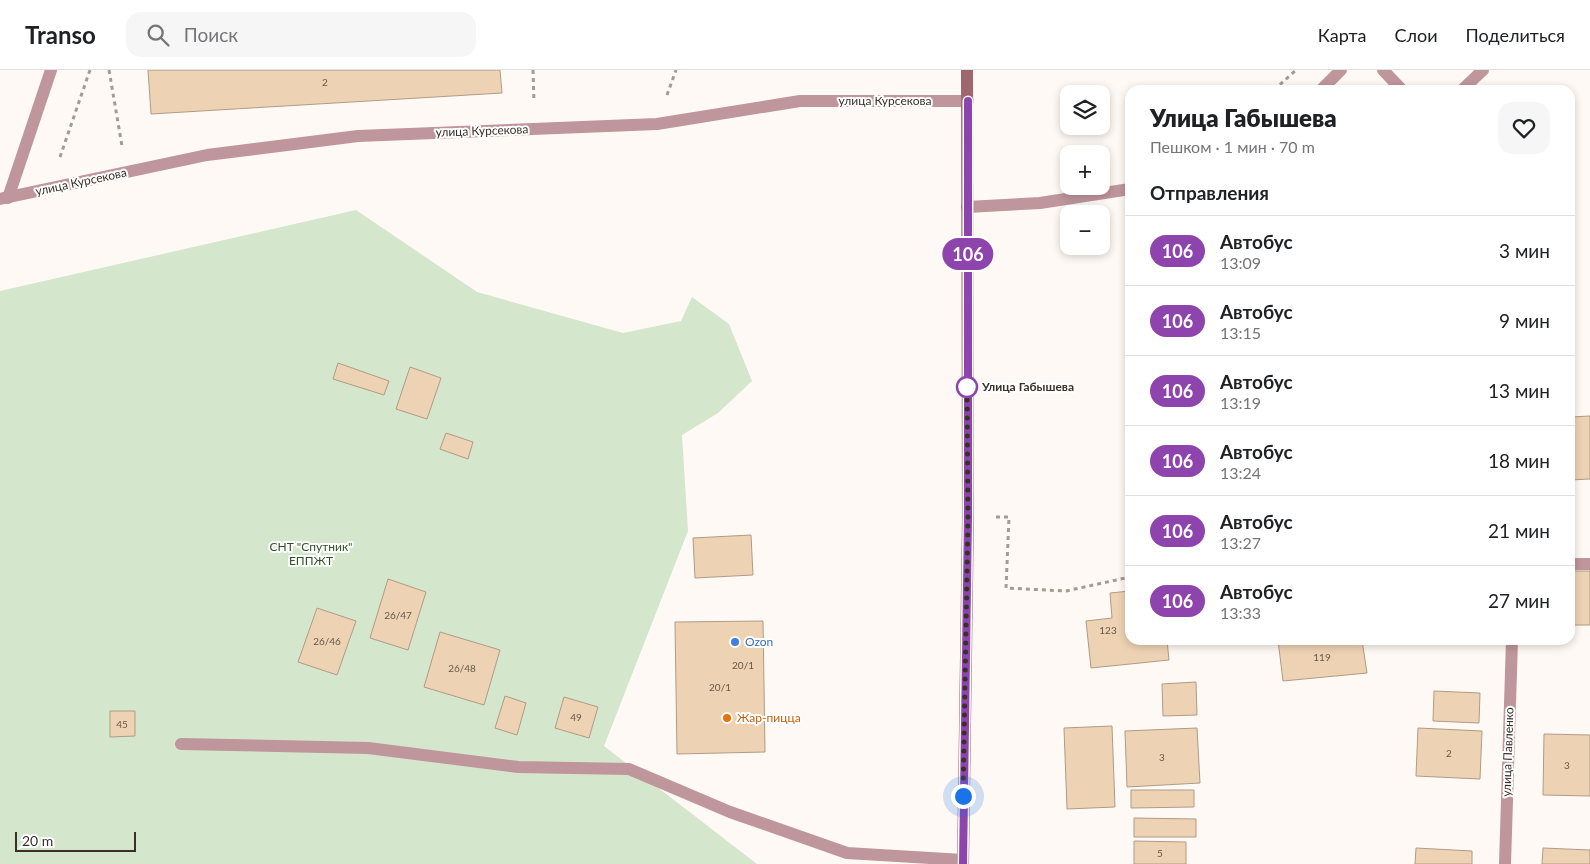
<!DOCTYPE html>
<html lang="ru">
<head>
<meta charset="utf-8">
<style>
  :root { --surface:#fff; --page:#f6f6f6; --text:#202124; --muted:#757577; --line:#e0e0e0 }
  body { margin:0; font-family:Lato,sans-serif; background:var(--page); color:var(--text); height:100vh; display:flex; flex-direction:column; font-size:19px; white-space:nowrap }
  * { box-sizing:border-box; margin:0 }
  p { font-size:16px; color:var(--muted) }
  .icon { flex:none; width:28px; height:28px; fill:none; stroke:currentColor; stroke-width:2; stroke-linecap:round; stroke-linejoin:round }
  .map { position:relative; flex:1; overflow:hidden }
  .sheet { position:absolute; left:1125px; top:15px; width:450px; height:560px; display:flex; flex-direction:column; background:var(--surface); border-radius:15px; box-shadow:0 2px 8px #0003 }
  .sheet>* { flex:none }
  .badge { padding:0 10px; border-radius:16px; font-size:18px; line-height:32px }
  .controls { position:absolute; left:1060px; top:15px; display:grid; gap:10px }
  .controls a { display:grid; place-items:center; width:50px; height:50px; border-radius:10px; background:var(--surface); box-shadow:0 2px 8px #0003; font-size:25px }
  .scale { position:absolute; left:15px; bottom:12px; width:121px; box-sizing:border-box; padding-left:5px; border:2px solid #393028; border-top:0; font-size:14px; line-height:18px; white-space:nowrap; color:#393028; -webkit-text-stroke:4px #fff; paint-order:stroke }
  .you { position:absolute; width:25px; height:25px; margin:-12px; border:4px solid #fff; border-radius:50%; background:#1a73e8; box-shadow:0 0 0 8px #1a73e833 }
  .map>.badge { position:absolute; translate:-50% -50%; box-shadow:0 0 0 2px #fff }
  h2 { padding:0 25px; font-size:19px; line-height:45px }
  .round { display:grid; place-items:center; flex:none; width:52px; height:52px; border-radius:15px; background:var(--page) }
  .headline { display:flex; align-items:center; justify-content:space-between; height:85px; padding:0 25px }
  h1 { font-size:24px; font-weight:800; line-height:38px }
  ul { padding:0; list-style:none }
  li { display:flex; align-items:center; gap:15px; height:70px; padding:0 25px; border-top:1px solid var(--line) }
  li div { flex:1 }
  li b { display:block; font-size:19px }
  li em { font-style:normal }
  li .badge { min-width:55px; font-weight:700; text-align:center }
  header { display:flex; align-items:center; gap:30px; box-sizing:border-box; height:70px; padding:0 25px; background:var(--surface); border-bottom:1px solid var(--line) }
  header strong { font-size:24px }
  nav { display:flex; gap:28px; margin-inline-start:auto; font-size:18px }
  .search { width:350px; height:45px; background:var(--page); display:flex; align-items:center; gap:12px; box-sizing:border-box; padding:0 18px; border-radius:15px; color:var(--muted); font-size:19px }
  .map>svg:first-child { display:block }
  .green { fill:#d4e6cc }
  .building { fill:#eed2b4; stroke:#b09b86 }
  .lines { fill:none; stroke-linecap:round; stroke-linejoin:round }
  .path { stroke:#a39c95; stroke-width:3; stroke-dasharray:4 4; stroke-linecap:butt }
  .lane { stroke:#bf969c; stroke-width:12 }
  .street { stroke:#bf969c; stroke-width:12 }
  .secondary { stroke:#9f666f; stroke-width:12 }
  .line-casing { stroke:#fff; stroke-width:11 }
  .line { stroke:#8e44ad; stroke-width:8 }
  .walk { stroke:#393028; stroke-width:5; stroke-dasharray:0 9 }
  .stop-dot { fill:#fff; stroke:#8e44ad; stroke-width:2.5 }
  .shop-dot { fill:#3f7fe0; stroke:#fff; stroke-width:2 }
  .food-dot { fill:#e8710a; stroke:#fff; stroke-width:2 }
  .labels { text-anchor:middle; stroke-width:4; stroke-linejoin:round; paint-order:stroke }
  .number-label { font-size:10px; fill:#66584b }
  .street-label { font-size:12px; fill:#393028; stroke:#fff }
  .stop-label { font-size:12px; font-weight:bold; fill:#393028; stroke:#fff; text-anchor:start }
  .park-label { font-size:12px; fill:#325123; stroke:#fff }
  .shop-label { font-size:12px; fill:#366cbe; stroke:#fff; text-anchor:start }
  .food-label { font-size:12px; fill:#c56008; stroke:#fff; text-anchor:start }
</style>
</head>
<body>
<header>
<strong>Transo</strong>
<div class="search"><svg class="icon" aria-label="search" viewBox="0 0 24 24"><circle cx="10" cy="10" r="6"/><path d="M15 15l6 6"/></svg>Поиск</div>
<nav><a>Карта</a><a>Слои</a><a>Поделиться</a></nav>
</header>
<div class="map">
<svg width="1590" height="794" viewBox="0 0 1590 794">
  <rect width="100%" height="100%" fill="#fef9f4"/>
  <path class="green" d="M356,140L477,222L623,263L681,251L692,227L729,254L752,311L718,343L682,365L688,461L604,676L757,794H0V221Z"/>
  <g class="building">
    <path d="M148,0H500L502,23L151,44Z"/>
    <path d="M338,293L389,311L384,325L333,309Z"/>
    <path d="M410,297L441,308L427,349L396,339Z"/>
    <path d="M1570,336L1571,347L1590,346V409L1570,410Z"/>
    <path d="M446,363L473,372L468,389L440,379Z"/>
    <path d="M1127,374H1130V402Z"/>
    <path d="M751,465L753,505L695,508L693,468Z"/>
    <rect x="1570" y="501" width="20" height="54"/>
    <path d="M388,509L426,522L408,580L370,568Z"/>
    <path d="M1130,521V570H1167L1169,590L1091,598L1086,551L1112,548L1110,523Z"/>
    <path d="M317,538L356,551L337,605L298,592Z"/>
    <path d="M763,551L765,682L677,684L675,552Z"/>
    <path d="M440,562L500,580L484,635L424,617Z"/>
    <path d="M1278,570H1362L1367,603L1283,611Z"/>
    <path d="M1196,612L1197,645L1163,646L1162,614Z"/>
    <path d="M1434,621L1480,623L1479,653L1433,651Z"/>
    <path d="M505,626L526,633L517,665L495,658Z"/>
    <path d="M564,627L598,637L589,668L555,658Z"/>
    <path d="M110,641H135V666L110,667Z"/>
    <path d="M1112,656L1115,737L1067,739L1064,658Z"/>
    <path d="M1197,658L1200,713L1127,717L1125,661Z"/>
    <path d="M1418,658L1482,661L1480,709L1416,706Z"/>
    <path d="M1544,664L1590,665V726L1543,725Z"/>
    <path d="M1131,720H1194V737L1131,738Z"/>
    <path d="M1134,748L1196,749V767H1134Z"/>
    <path d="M1134,771L1186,772V794H1134Z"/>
    <path d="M1416,778L1472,781V794H1415Z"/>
    <path d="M1543,778L1590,780V794H1542Z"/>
  </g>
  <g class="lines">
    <g class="path">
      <path d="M109,0L122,76"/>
      <path d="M533,0L534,32"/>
      <path d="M1274,20L1296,0"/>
      <path d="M667,25L676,0"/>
      <path d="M60,87L90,0"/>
      <path d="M996,447H1009L1006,518L1066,521L1130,507"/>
    </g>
    <g class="lane">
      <path d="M1383,0L1402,20"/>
      <path d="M1462,20L1483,0"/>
      <path d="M8,128L51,0"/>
      <path d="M181,674L368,678L518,697L629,699L730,742L847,783L963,790"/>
    </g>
    <g class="street">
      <path d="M1321,20L1341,0"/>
      <path d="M0,129L207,85L358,66L657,54L800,31H968"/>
      <path d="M967,137L1040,133L1130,119"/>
      <path d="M1570,494H1590"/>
      <path d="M1505,794L1512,570"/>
    </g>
    <path class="secondary" d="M963,794L968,447L967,0"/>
  </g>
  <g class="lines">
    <g class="line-casing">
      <path id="line" d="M963,794L968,447V31"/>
    </g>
    <use href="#line" class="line"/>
    <path class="walk" d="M963,726L968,447L967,317"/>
  </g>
  <circle class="stop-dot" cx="967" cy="317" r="10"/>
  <circle class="shop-dot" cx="735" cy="572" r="5"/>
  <circle class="food-dot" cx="727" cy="648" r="5"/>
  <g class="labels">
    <g class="number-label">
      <text x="325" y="16">2</text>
      <text x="398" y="549">26/47</text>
      <text x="1108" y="564">123</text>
      <text x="327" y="575">26/46</text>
      <text x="1322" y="591">119</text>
      <text x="743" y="599">20/1</text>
      <text x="462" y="602">26/48</text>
      <text x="720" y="621">20/1</text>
      <text x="576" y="651">49</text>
      <text x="122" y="658">45</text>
      <text x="1449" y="687">2</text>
      <text x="1162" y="691">3</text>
      <text x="1567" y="699">3</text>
      <text x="1160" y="787">5</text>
    </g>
    <g class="street-label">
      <text x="885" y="35">улица Курсекова</text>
      <text transform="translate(482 61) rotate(-2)" y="4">улица Курсекова</text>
      <text transform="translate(81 112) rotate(-12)" y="4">улица Курсекова</text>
      <text transform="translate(1508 682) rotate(-88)" y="4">улица Павленко</text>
    </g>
    <g class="stop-label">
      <text x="982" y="321">Улица Габышева</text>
    </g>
    <g class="park-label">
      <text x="311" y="481">СНТ "Спутник"<tspan x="311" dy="14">ЕППЖТ</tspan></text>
    </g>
    <g class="shop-label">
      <text x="745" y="576">Ozon</text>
    </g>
    <g class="food-label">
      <text x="737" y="652">Жар-пицца</text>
    </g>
  </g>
</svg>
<div class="controls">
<a><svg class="icon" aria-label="layers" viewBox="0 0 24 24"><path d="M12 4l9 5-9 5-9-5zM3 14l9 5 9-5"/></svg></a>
<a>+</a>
<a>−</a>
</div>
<div class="scale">20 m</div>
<div class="you" style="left:963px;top:726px"></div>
<b class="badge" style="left:968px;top:184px;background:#8e44ad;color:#fff">106</b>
<section class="sheet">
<div class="headline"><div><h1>Улица Габышева</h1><p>Пешком · 1 мин · 70 m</p></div><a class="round"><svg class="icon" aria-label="heart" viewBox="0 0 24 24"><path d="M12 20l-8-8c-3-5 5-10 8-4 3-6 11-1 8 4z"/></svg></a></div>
<h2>Отправления</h2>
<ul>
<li><span class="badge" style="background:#8e44ad;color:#fff">106</span><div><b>Автобус</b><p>13:09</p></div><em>3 мин</em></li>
<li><span class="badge" style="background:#8e44ad;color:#fff">106</span><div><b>Автобус</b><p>13:15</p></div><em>9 мин</em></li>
<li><span class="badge" style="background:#8e44ad;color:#fff">106</span><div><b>Автобус</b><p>13:19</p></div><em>13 мин</em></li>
<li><span class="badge" style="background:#8e44ad;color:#fff">106</span><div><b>Автобус</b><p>13:24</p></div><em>18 мин</em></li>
<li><span class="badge" style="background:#8e44ad;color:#fff">106</span><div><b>Автобус</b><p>13:27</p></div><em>21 мин</em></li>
<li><span class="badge" style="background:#8e44ad;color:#fff">106</span><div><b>Автобус</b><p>13:33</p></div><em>27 мин</em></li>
</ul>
</section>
</div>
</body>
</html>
